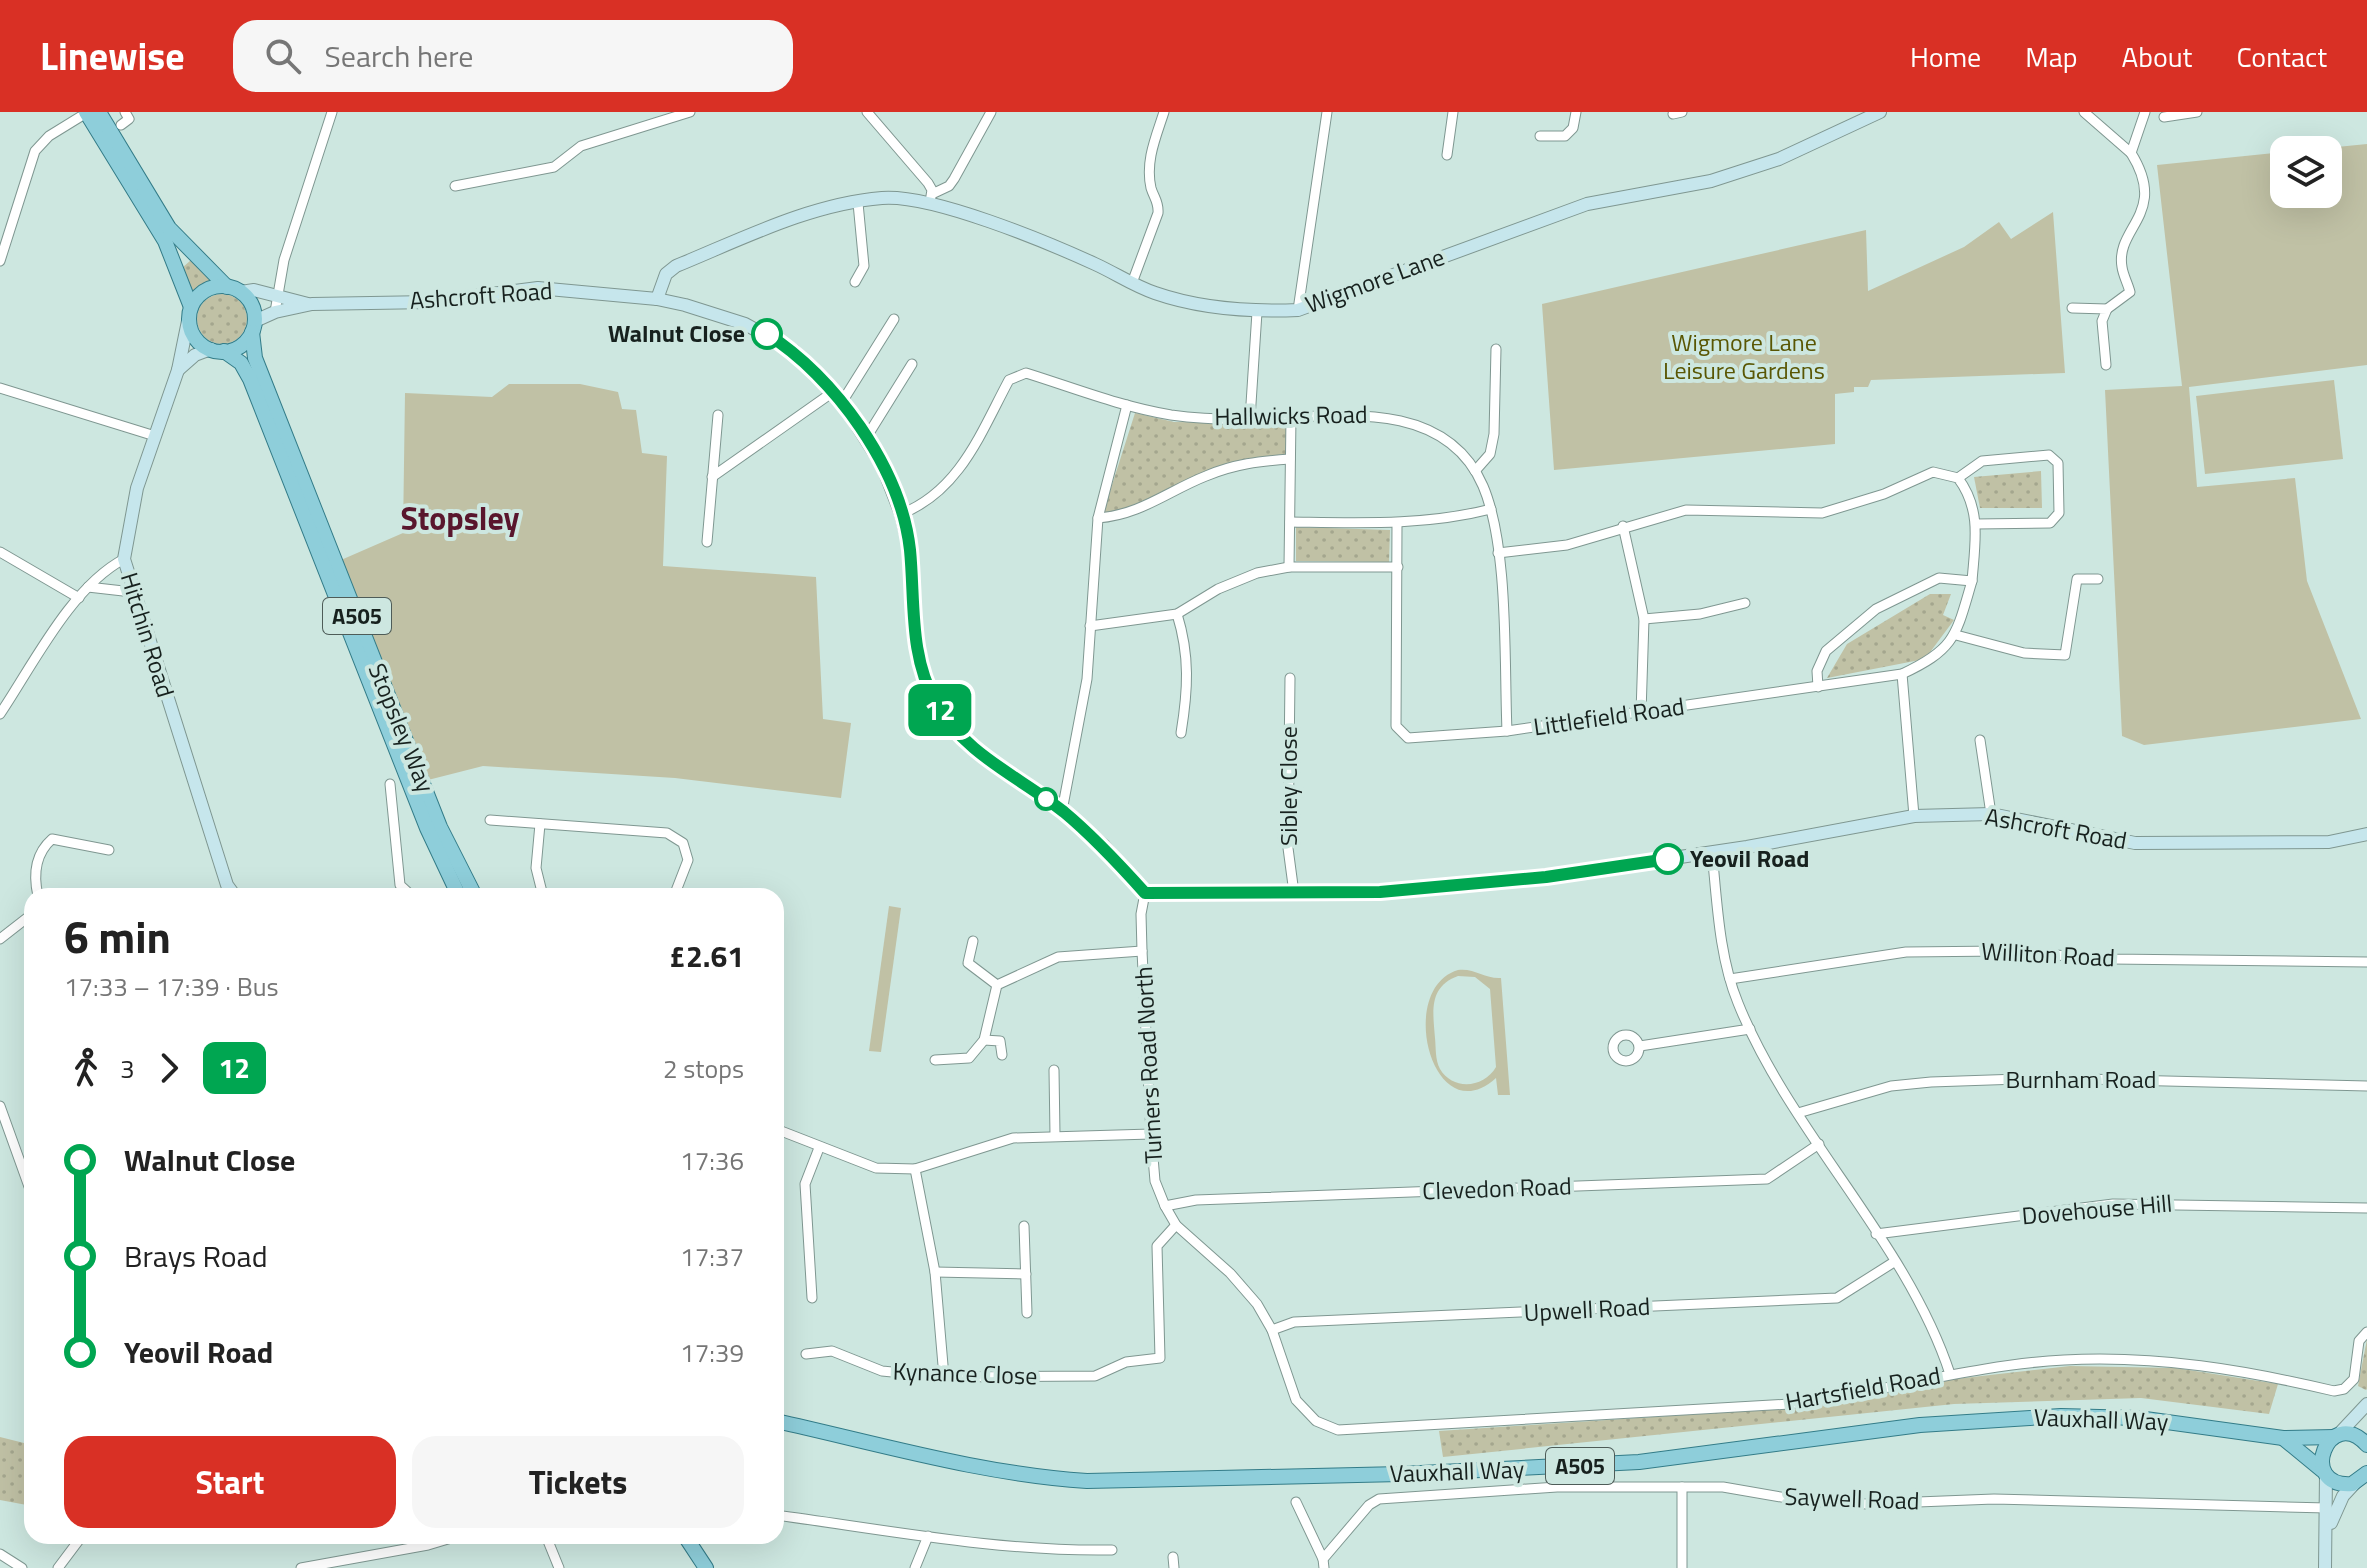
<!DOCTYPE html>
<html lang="en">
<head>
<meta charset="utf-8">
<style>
  :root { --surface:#fff; --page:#f6f6f6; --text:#222; --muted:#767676; --accent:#d93025 }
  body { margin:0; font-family:"Titillium Web",sans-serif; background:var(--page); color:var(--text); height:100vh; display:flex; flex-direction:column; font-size:30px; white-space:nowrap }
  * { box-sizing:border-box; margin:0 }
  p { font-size:26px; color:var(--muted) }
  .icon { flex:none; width:44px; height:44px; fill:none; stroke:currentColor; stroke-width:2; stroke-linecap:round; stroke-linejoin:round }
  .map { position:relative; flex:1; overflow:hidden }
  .side { position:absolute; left:24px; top:776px; width:760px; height:656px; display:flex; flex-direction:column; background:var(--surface); border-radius:24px; box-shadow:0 8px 32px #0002 }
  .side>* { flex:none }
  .badge { padding:0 16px; border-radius:12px; font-size:28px; line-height:52px }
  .fabs { position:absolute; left:2270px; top:24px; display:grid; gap:16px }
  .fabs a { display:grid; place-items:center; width:72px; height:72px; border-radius:16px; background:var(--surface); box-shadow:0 8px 32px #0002; font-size:40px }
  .map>.badge { position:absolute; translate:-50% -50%; box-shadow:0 0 0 4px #fff }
  .legs { display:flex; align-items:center; gap:12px; height:88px; padding:0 40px; font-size:26px }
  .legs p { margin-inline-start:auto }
  .head { display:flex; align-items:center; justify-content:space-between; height:136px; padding:0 40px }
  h1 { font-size:44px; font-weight:700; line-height:60px }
  .action { display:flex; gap:16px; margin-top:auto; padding:16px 40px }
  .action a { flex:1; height:92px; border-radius:24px; background:var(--accent); color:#fff; font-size:32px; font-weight:700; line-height:92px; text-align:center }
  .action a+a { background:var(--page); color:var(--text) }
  ul { padding:0 40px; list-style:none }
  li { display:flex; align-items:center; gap:28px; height:96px; font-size:30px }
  li i { display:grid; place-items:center; width:12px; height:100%; margin:0 10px; background:currentColor }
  li i::after { content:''; width:20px; height:20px; margin:-10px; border:6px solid; border-radius:50%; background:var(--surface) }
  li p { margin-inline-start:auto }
  li:first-child i { background:linear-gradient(#0000 50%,currentColor 0) }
  li:last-child i { background:linear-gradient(currentColor 50%,#0000 0) }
  header { display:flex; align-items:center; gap:48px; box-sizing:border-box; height:112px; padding:0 40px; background:var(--accent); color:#fff }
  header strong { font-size:38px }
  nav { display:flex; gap:44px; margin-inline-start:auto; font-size:28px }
  .search { width:560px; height:72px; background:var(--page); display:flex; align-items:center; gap:20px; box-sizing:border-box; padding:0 28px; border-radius:24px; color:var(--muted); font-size:30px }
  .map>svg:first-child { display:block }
  .grass { fill:url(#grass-dots) }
  .green { fill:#c0c1a5; fill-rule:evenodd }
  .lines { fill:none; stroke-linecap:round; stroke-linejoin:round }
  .street-casing { stroke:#7f9791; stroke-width:11 }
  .secondary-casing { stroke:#7f9791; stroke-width:14 }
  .primary-casing { stroke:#337c88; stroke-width:16 }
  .street { stroke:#fff; stroke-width:9 }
  .secondary { stroke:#c6e6ec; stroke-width:12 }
  .primary { stroke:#8eceda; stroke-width:14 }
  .line-1-casing { stroke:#fff; stroke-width:18 }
  .line-1 { stroke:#00a651; stroke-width:12 }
  .stop-1-dot { fill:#fff; stroke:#00a651; stroke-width:4 }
  .labels { text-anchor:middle; stroke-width:8; stroke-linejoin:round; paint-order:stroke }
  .shield { fill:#cde7e0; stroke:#4e5c58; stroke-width:2 }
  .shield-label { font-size:22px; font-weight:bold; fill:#17211e }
  .street-label { font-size:24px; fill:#17211e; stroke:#cde7e0 }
  .stop-label { font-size:24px; font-weight:bold; fill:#17211e; stroke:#cde7e0; text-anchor:end }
  .park-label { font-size:24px; fill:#595603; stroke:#cde7e0 }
  .district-label { font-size:32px; font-weight:bold; fill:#59162d; stroke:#cde7e0 }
</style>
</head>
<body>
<header>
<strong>Linewise</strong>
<div class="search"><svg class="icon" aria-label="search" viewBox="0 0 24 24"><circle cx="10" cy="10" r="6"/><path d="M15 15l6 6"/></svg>Search here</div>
<nav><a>Home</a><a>Map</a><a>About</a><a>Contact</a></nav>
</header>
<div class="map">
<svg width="2367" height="1456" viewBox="0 0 2367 1456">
  <defs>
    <pattern id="grass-dots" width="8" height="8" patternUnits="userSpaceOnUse" patternTransform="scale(2)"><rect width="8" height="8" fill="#c0c1a5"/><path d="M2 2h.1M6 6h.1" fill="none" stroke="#a4a68e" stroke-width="1.8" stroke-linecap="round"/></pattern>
  </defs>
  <rect width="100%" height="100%" fill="#cde7e0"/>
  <g class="grass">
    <path d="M191,148L213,169L191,182L182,156Z"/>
    <circle cx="222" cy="207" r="25"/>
    <path d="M1135,301L1174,310L1286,311V342C1257,346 1227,349 1201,362C1170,377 1138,399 1103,401Z"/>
    <path d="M2041,359L2042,396H1980L1974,365Z"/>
    <path d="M1296,415L1390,418L1389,450L1296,449Z"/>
    <path d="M1930,482H1951L1943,503L1954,508L1925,547L1827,566L1847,532Z"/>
    <path d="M2367,1227V1277L2366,1278L2358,1274Z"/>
    <path d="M2070,1254L2176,1256L2278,1272L2269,1302L2141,1286L1954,1292L1443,1345L1439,1319L1819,1294L1955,1267Z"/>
    <path d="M0,1325L32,1333V1394L0,1388Z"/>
  </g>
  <g class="green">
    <path d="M2367,32V253L2189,275L2197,375L2295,366L2307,469L2361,607L2144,633L2122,624L2105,278L2182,274L2157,53L2284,40V82H2328V38H2307Z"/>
    <path d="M2053,100L2065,261L1871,268L1868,275H1854V280L1835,282V332L1554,358L1542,192L1866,118L1868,179L1964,135L1999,110L2011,127Z"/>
    <path d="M2334,268L2343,347L2205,362L2196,284Z"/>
    <path d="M509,272H580L618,280L622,297L636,298L642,341L667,344L663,454L816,465L823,607L851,611L841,686L675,666L483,654L428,668L341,448L403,421L405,281L492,285Z"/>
    <path d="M889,794L901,796L881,940L869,939Z"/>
    <path d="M1458,858C1475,856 1485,867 1501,866L1510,983H1498L1496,966C1433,1023 1395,877 1458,858ZM1458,864L1475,865L1490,877L1496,955C1484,976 1453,979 1440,957C1435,948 1436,936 1435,926C1433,900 1428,875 1458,864Z"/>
  </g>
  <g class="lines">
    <g class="street-casing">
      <g id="street">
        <path d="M867,0L928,71L932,78L930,90"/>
        <path d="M2084,0L2131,41"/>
        <path d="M1673,2L1682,0"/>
        <path d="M2164,5L2197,0"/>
        <path d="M121,13L129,7L125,0"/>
        <path d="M1540,24H1565L1573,16L1576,0"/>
        <path d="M1447,43L1453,0"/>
        <path d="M455,74L554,55L581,34L690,0"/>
        <path d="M932,82L949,74L954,67L991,0"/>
        <path d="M0,149L35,39L49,24L88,0"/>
        <path d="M855,170L864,154L858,91"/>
        <path d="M1132,171L1158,101C1159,90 1154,86 1151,76C1145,49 1156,25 1164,0"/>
        <path d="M2072,196L2107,197L2102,209L2106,253"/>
        <path d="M2107,197L2130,180C2128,172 2123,163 2122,155C2115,115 2169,102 2131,41L2145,0"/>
        <path d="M1298,198L1327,0"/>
        <path d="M275,200L284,148L332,0"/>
        <path d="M0,276L155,324"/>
        <path d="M842,290L894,207"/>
        <path d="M1250,307L1257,200"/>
        <path d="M866,326L912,252"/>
        <path d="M1475,359L1490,342L1494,322L1496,237"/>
        <path d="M712,365L833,280"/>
        <path d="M1958,366L1982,349L2049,343L2058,351L2059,401L2050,411L1976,412"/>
        <path d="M901,402C960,379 981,320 1009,268L1026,261C1074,276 1122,295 1171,303C1200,307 1233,308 1262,307C1337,304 1445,286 1483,374C1509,435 1504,550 1507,619"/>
        <path d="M1098,406C1140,403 1168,379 1206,364C1234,352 1260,349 1290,347"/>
        <path d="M1290,410C1359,411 1425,414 1491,397"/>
        <path d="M1397,412L1396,614L1408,626L1507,619L1902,562C1956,537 1956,523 1972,469"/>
        <path d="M1623,414L1644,507L1641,601"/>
        <path d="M707,430L718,303"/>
        <path d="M0,440L79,486"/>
        <path d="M1498,441L1567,433L1686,398L1822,401L1884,382L1933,360L1958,366C1982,398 1975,431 1972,469L1939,466L1876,497L1826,539L1817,559L1818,575"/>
        <path d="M1289,455L1291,305"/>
        <path d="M88,475L132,480"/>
        <path d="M1177,502C1190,544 1188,578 1181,621"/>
        <path d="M1644,507L1700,502L1745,491"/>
        <path d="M1090,514L1177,502L1218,477L1257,461L1289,455H1398"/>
        <path d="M1956,523L2024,541L2065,543L2077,467H2098"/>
        <path d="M1902,562L1914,704"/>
        <path d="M1290,566L1288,736L1294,781"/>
        <path d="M0,602C33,553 71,475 124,447"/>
        <path d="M1980,628L1991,702"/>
        <path d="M390,672L400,773L412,784"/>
        <path d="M1062,699L1087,567L1098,406L1127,293"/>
        <path d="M490,708L667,721L683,731L688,748L674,784"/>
        <path d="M540,712L536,756L543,784"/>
        <path d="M1712,740C1717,789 1719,845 1738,891C1790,1021 1907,1130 1950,1262"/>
        <path d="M1145,781L1141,802L1142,839L1151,1022L1155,1069L1165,1094L1176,1113L1230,1161L1257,1192L1272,1218L1296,1288L1316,1309L1338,1318L1789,1292C1881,1281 1971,1253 2064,1248C2157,1243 2245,1258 2334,1279L2344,1277L2354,1267L2359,1229L2367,1220"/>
        <path d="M38,784C33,762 35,742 52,727L109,738"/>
        <path d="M0,827L32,802"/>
        <path d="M973,829L968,851L997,873"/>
        <path d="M1730,867L1906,840L2002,839L2110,847L2367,850"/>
        <circle cx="1626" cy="936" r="13"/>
        <path d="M984,928L1000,929L1002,943"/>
        <path d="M1640,934L1750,917"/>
        <path d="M935,948L969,946L984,928L997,873L1058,845L1142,839"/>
        <path d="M1054,958L1055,1023"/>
        <path d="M0,994L32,1083"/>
        <path d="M1798,1001L1891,974L1931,970L2045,966L2367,974"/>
        <path d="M776,1017L876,1056L915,1057L1013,1026L1151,1022"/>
        <path d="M915,1057L935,1160L944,1265"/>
        <path d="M1165,1094L1196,1088L1767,1067L1819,1032"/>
        <path d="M1024,1114L1027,1201"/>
        <path d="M1876,1122L2113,1092L2367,1096"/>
        <path d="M935,1160L1026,1162"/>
        <path d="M812,1186L805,1072L819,1036"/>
        <path d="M1272,1218L1294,1210L1837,1186L1894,1150"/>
        <path d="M806,1242L832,1239L882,1259L944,1265L1095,1264L1126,1250L1160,1246L1157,1134L1176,1113"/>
        <path d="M1296,1390L1323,1447"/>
        <path d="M776,1403C887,1418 1001,1440 1112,1438"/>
        <path d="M546,1424L559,1456"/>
        <path d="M0,1442L22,1456"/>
        <path d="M1173,1445L1174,1456"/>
        <path d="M58,1456L82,1424"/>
        <path d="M301,1456L428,1433L458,1424"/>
        <path d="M915,1456L928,1424"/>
        <path d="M1324,1456L1323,1447L1369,1393L1379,1387L1557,1375H1723L1804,1389L1867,1392L1994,1387L2327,1396"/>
        <path d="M1682,1456V1375"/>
      </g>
    </g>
    <g class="secondary-casing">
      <g id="secondary">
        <path d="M241,180L254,178L308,192"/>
        <path d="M657,187L666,162L676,154C742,127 810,92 882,86C932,82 1047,130 1095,152C1115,161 1134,174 1155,181C1201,197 1250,200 1298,198L1587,92L1711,69L1779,47L1880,0"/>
        <path d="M188,209L178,258L137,376L124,447L227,773L235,784"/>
        <path d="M255,209L275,200L312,192L430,190L538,176L657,187L685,193L745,212L794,239L842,290L882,353L901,402L910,437L917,541L926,569L949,612L967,631L1062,699L1104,734L1145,781L1380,780L1546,765L1747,735L1914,704L1991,702L2135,731L2329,730L2367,722"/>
        <path d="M178,258L195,243L211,237"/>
        <path d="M2337,1324L2367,1292"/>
        <path d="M2331,1411L2343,1384L2356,1370"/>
        <path d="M2325,1456L2326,1362"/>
      </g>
    </g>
    <g class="primary-casing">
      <g id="primary">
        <path d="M86,0L165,129L191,195"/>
        <path d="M99,0L169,116L227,175"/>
        <circle cx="222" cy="207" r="33"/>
        <path d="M252,220L255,246L440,715L475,784"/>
        <path d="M224,239L241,251L250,267L427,716L459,784"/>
        <path d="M776,1309C880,1332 981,1362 1087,1369L1401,1362L1639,1350L1920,1313L2061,1304L2138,1306L2283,1326L2334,1325"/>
        <path d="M2283,1326L2322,1358"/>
        <path d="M2367,1333C2329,1291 2296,1376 2352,1372L2367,1361"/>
        <path d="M685,1424L706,1456"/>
      </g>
    </g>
    <use href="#street" class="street"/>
    <use href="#secondary" class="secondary"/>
    <use href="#primary" class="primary"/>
  </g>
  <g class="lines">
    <g class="line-1-casing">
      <path id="line-1" d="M767,222C834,264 901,356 910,438C915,490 909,544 936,591C964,642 1020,665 1064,700C1094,725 1119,752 1145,781L1380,780L1546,765L1668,747"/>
    </g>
    <use href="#line-1" class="line-1"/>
  </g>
  <g class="stop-1-dot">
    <circle cx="767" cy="222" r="14"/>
    <circle cx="1046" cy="687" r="10"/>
    <circle cx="1668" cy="747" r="14"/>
  </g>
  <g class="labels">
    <g class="shield">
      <rect x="323" y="486" width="68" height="36" rx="6"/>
      <rect x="1546" y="1336" width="68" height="36" rx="6"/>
    </g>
    <g class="shield-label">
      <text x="357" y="512">A505</text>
      <text x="1580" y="1362">A505</text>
    </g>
    <g class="street-label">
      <text transform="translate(1375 169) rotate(-20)" y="8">Wigmore Lane</text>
      <text transform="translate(481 184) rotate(-4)" y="8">Ashcroft Road</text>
      <text transform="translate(1291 304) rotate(-1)" y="8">Hallwicks Road</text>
      <text transform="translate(147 523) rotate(73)" y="8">Hitchin Road</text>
      <text transform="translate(1609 605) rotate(-8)" y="8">Littlefield Road</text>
      <text transform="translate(401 616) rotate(68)" y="8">Stopsley Way</text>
      <text transform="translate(1289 674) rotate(-90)" y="8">Sibley Close</text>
      <text transform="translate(2056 717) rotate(10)" y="8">Ashcroft Road</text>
      <text transform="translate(2048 843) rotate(3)" y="8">Williton Road</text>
      <text transform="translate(1149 953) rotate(-93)" y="8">Turners Road North</text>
      <text x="2081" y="976">Burnham Road</text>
      <text transform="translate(1497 1077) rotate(-2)" y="8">Clevedon Road</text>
      <text transform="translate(2097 1098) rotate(-5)" y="8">Dovehouse Hill</text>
      <text transform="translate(1587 1198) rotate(-3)" y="8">Upwell Road</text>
      <text transform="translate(965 1262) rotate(2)" y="8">Kynance Close</text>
      <text transform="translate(1863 1277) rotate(-10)" y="8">Hartsfield Road</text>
      <text transform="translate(2101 1308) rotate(2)" y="8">Vauxhall Way</text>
      <text transform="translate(1457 1360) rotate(-2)" y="8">Vauxhall Way</text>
      <text transform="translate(1852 1387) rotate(2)" y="8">Saywell Road</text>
    </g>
    <g class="stop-label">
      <text x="745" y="230">Walnut Close</text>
      <text x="1690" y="755" text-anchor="start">Yeovil Road</text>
    </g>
    <g class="park-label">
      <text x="1744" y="239">Wigmore Lane<tspan x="1744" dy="28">Leisure Gardens</tspan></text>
    </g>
    <g class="district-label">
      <text x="460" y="418">Stopsley</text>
    </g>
  </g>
</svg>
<div class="fabs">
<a><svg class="icon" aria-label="layers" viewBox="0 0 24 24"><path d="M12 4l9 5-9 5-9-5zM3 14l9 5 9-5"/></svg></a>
</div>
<b class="badge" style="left:940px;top:598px;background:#00a651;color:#fff">12</b>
<section class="side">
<div class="head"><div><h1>6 min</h1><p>17:33 – 17:39 · Bus</p></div><b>£2.61</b></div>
<div class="legs"><svg class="icon" aria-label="walk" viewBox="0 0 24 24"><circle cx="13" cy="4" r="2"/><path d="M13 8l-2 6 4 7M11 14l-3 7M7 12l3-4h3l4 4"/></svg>3<svg class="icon" aria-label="forward" viewBox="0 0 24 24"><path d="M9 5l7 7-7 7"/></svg><b class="badge" style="background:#00a651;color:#fff">12</b><p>2 stops</p></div>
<ul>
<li><i style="color:#00a651"></i><b>Walnut Close</b><p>17:36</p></li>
<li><i style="color:#00a651"></i><span>Brays Road</span><p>17:37</p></li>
<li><i style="color:#00a651"></i><b>Yeovil Road</b><p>17:39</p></li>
</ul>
<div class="action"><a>Start</a><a>Tickets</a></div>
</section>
</div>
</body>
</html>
